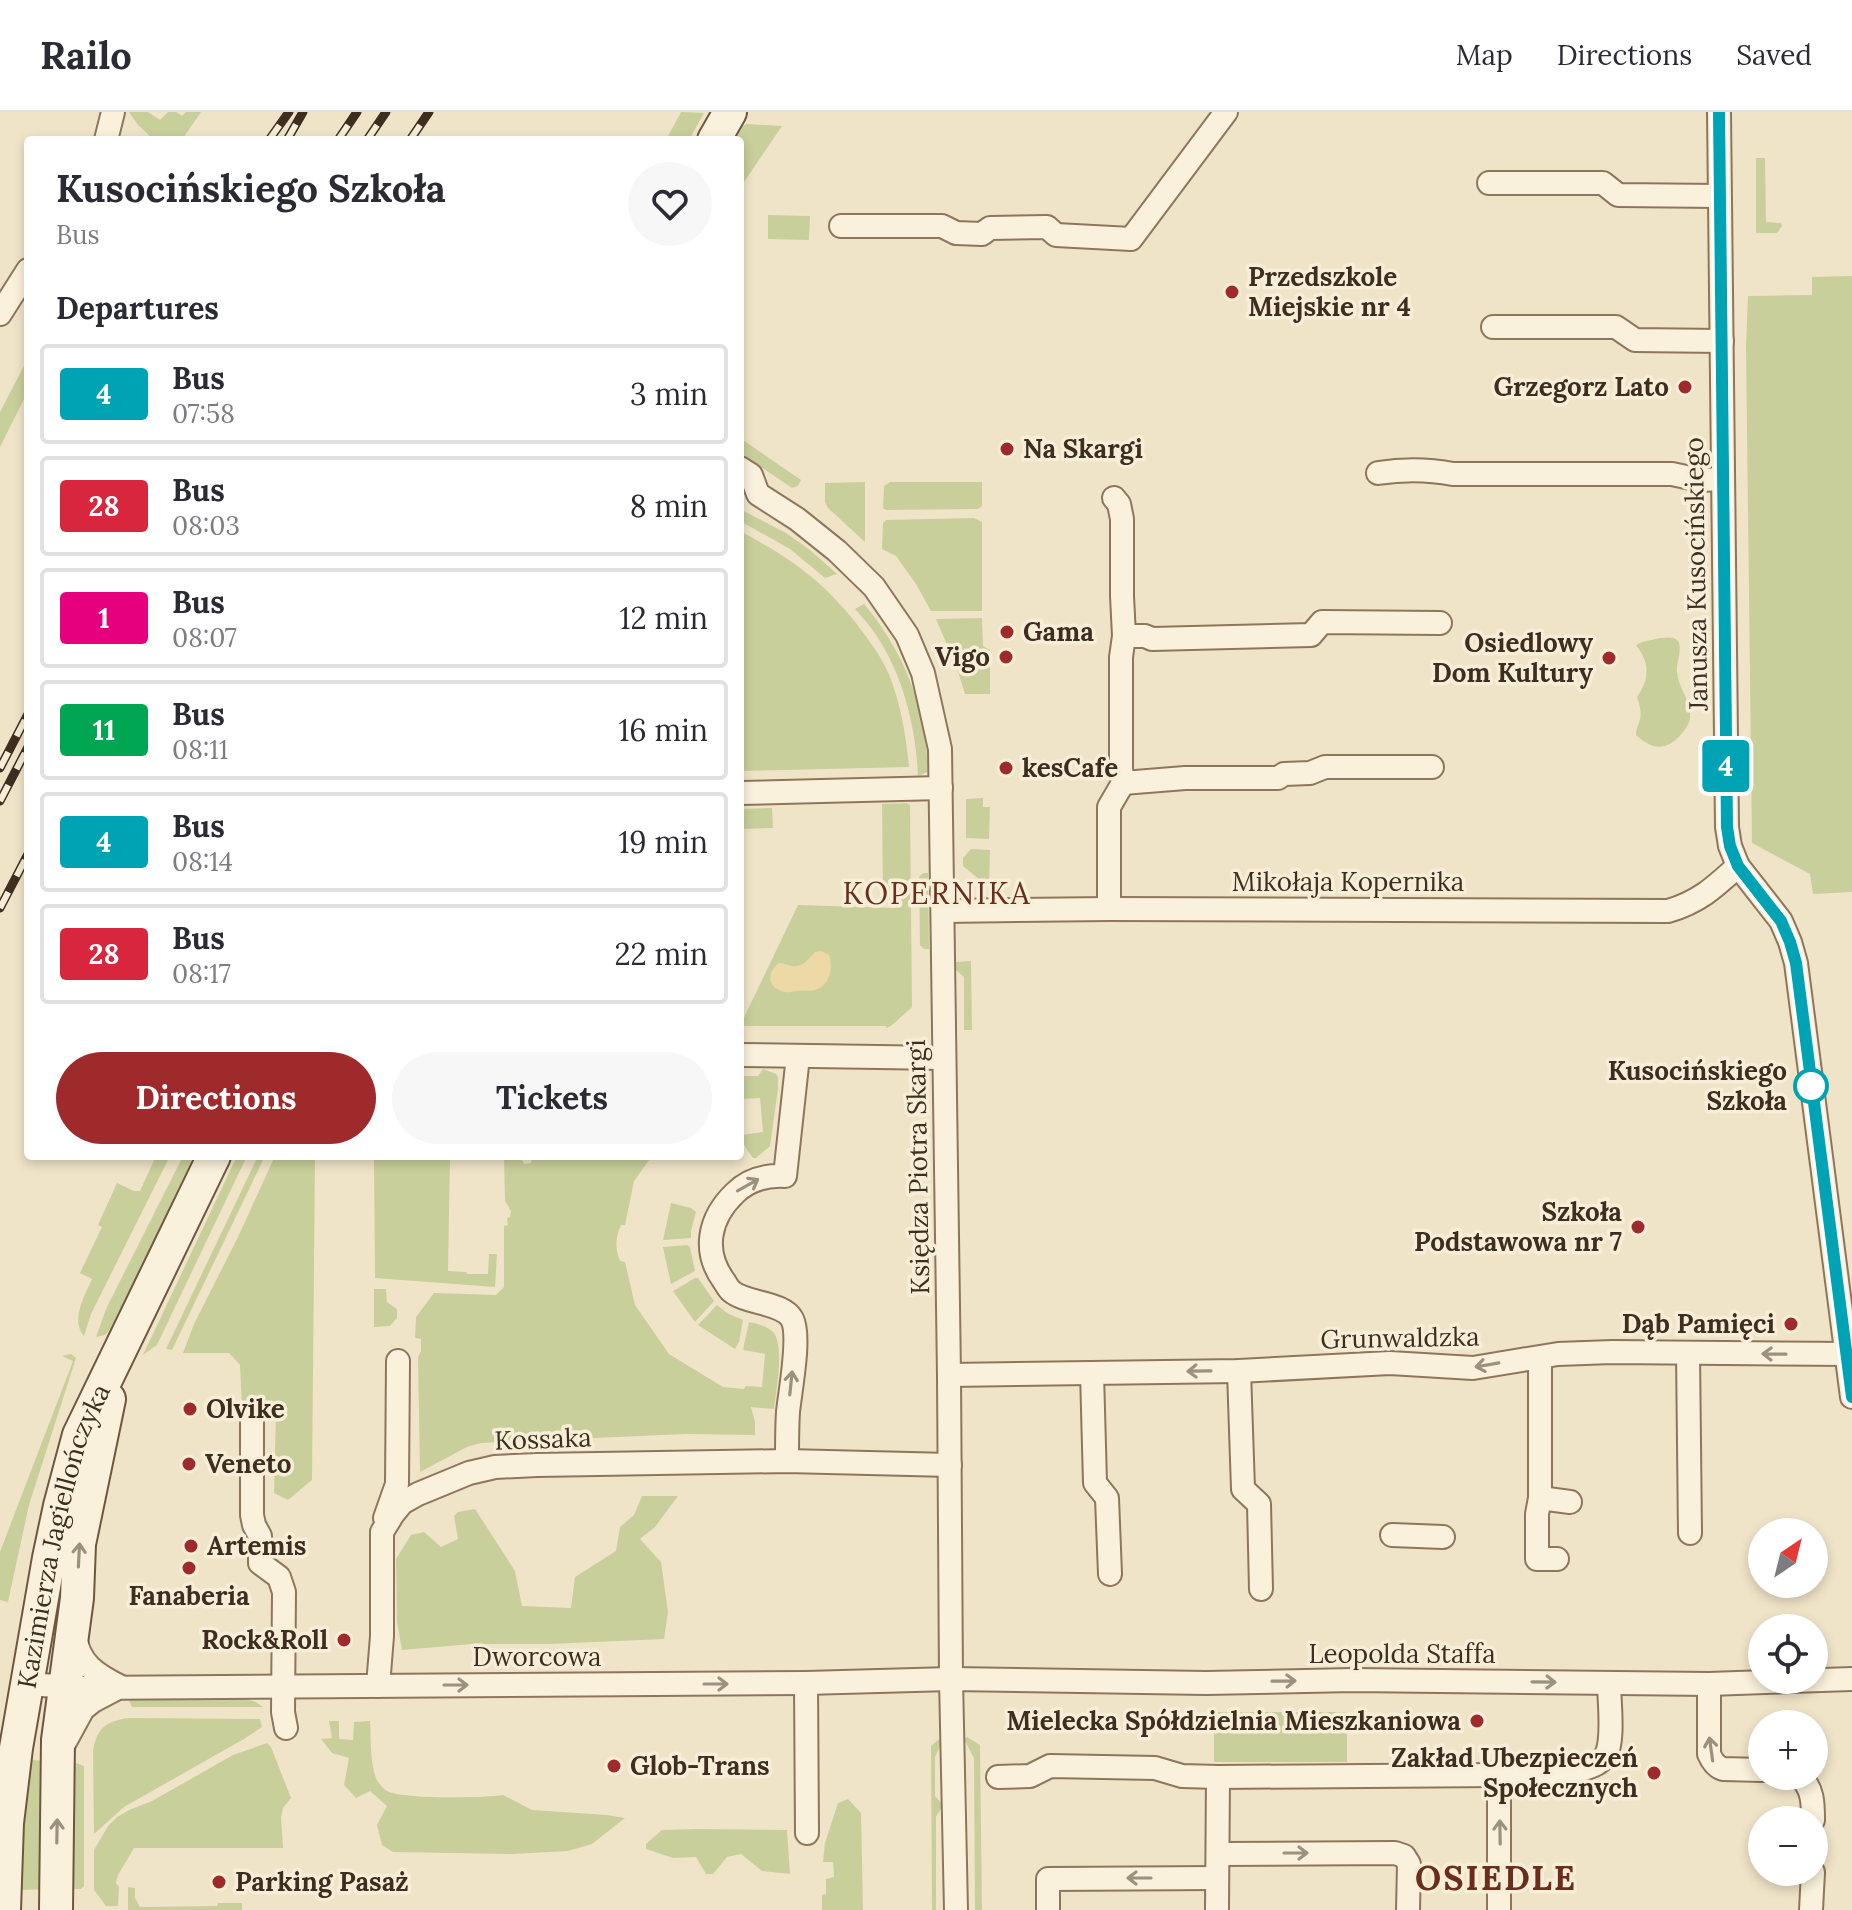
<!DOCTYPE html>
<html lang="en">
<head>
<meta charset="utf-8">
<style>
  :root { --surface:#fff; --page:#f7f7f7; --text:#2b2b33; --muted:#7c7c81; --line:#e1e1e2; --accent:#9e2a2b }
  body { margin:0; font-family:Lora,serif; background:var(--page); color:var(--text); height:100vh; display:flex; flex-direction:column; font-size:30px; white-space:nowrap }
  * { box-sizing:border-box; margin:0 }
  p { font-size:26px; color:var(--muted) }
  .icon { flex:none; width:44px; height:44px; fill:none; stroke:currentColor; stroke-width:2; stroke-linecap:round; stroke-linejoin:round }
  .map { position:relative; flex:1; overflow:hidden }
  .details { position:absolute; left:24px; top:24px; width:720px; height:1024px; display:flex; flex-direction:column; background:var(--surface); border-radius:8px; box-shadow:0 4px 12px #0003 }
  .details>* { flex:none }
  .badge { padding:0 16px; border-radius:6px; font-size:28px; line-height:52px }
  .needle { width:52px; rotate:35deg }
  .tools { position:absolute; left:1748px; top:1406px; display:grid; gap:16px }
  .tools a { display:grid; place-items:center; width:80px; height:80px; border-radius:50%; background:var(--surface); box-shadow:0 4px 12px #0003; font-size:40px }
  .map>.badge { position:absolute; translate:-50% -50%; box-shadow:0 0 0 4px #fff }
  h2 { padding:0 32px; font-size:30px; line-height:72px }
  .round { display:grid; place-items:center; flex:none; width:84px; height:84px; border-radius:42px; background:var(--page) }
  .head { display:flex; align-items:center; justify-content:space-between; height:136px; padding:0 32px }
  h1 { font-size:38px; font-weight:800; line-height:60px }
  .primary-button { display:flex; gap:16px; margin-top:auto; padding:16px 32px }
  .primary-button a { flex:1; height:92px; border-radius:48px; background:var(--accent); color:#fff; font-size:32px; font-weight:800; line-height:92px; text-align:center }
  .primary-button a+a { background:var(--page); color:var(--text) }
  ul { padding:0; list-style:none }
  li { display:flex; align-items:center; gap:24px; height:100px; margin:0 16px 12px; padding:0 16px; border:4px solid var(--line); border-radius:8px }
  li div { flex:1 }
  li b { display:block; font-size:30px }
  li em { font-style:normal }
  li .badge { min-width:88px; font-weight:700; text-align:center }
  header { display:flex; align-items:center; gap:48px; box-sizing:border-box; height:112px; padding:0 40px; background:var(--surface); border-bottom:2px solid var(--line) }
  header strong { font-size:38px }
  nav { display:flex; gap:44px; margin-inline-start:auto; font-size:28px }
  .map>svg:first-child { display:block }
  .green { fill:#c9cf9b }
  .sand { fill:#ecd9a5 }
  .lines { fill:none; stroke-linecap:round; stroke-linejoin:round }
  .minor-casing { stroke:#8d765c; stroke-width:26 }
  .secondary-casing { stroke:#6f573f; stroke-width:36 }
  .minor { stroke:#faf1dc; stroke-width:22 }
  .secondary { stroke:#faf1dc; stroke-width:32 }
  .rail-casing { stroke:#3d2e20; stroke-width:9 }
  .rail { stroke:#f7eed8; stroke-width:6; stroke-dasharray:18; stroke-linecap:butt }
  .oneway { stroke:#9c907e }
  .line-casing { stroke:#fff; stroke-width:18 }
  .line { stroke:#00a3b4; stroke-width:12 }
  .poi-dot { fill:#9e2a2b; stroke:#f7eed8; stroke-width:3 }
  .stop-dot { fill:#fff; stroke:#00a3b4; stroke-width:4 }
  .labels { text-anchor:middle; stroke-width:7; stroke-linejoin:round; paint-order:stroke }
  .poi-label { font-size:26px; font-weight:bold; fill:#3d2e20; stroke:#f7eed8; text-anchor:start }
  .street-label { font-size:26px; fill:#3d2e20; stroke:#f7eed8 }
  .stop-label { font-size:26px; font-weight:bold; fill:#3d2e20; stroke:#f7eed8; text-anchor:end }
  .quarter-label { font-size:30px; letter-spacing:2px; fill:#6b2e1e; stroke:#f7eed8 }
  .district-label { font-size:34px; font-weight:bold; letter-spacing:2px; fill:#6b2e1e; stroke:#f7eed8 }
</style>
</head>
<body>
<header>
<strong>Railo</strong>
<nav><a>Map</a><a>Directions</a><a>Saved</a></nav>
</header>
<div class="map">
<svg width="1852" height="1798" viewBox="0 0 1852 1798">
  <rect width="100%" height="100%" fill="#f0e4c8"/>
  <g class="green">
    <path d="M129,0H148L160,8L168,0H176L182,4L186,0H201L183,26L154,28L138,13Z"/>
    <path d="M681,0L704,1L689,28H666Z"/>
    <path d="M747,12L782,14L740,76V28H728L738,16Z"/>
    <path d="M1756,46H1765L1766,110L1781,111L1782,114L1777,121H1756Z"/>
    <path d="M768,103L810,104L809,128L768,127Z"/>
    <path d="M1852,164V780L1813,782L1810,762L1752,731L1746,235L1748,184L1812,183V165Z"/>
    <path d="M28,246V279L0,335V300Z"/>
    <path d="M740,326L801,368L798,374L792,376L740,341Z"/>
    <path d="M865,370V430L828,396L825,390V371Z"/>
    <path d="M890,370H982V394L978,397L886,398L883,396L884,374Z"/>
    <path d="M740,397L786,421L810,438L837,462L825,466L790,437L740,409Z"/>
    <path d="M974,406L982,410V499H931L916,472L896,444L882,437L883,411L886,408Z"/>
    <path d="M740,419C790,446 820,466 856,511C867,526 879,541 887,558C900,587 906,623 909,655L740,659Z"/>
    <path d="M864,492C905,541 926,596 928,660L918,664C916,617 904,566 878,526C872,516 863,506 855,497Z"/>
    <path d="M982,506L983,534L990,538V548L954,549L936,507Z"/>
    <path d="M1660,526C1666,526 1674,524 1678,529C1683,537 1676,551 1677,560C1678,575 1690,587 1690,602C1691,609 1687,615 1683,620C1668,639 1653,639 1636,623C1636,616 1639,613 1640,607C1642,599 1639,592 1637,585C1650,567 1650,551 1636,533L1642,530Z"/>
    <path d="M990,555V582H965L957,556Z"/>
    <path d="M983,686V695H990L989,727L966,726V687Z"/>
    <path d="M907,691L910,693L912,895L891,914L886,916V914H740L798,793L896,796L895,787H883L882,692Z"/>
    <path d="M772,696L773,716L741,717L740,770V697Z"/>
    <path d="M971,737L990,738L989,773H986L963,754V746Z"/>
    <path d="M923,761H928L929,837H924L920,833L919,765Z"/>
    <path d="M971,849L972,918H964V865L956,858V850Z"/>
    <path d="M763,957L776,962L778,965V977L770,1034L756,1046H753C748,1039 742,1032 741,1023L763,1020L760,986L742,987L740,985V964H758Z"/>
    <path d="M156,1044H170L91,1202L84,1224C70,1208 85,1183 92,1167L80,1161L102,1115L98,1113L117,1071L134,1079H140Z"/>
    <path d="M183,1044H194L112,1216L105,1223L96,1225L106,1197Z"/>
    <path d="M237,1044H247L157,1233L143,1243Z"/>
    <path d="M258,1044H265L172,1238L166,1237Z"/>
    <path d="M275,1044H315L312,1368L288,1388L274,1381L276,1301L243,1300L242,1295L240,1253L229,1241H183L194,1212L238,1125Z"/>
    <path d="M374,1044H450L448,1159L466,1160L467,1162H488L489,1142H497L495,1175L375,1166Z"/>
    <path d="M504,1044H520L524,1052L531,1051L532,1044H652L634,1069L625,1113H621C615,1126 615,1137 620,1149L625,1150L635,1193L669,1242L723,1275L744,1277L746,1274L762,1275L765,1242L743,1238L749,1210C758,1212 767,1214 773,1220C785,1233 776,1280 774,1297L751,1295L755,1310V1323L686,1322L481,1331L467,1335L420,1360L418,1245L421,1239V1227L415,1226L416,1205L434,1181L496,1183L504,1175V1114L508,1113L507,1106L510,1105L511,1099L505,1089Z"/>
    <path d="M671,1091L691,1096L696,1100L691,1119V1126L663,1128Z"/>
    <path d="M687,1133L690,1135L695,1159L671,1172L663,1135Z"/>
    <path d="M695,1166H698L714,1189L695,1210L673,1179Z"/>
    <path d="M374,1177H386L387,1190L397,1197V1206L390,1214L374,1215Z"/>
    <path d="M717,1193L727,1201L743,1208L739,1230L735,1237L698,1213Z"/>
    <path d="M71,1242L76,1246L29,1393L8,1490L0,1488V1440L73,1249L62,1244Z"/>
    <path d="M642,1384H678L655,1415L640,1427L661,1450L668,1500L664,1527L550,1532H472L402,1538L397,1510L396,1447L411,1423L424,1420L441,1435L458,1427L454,1404L458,1400L475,1397L515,1459L522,1494L571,1496L575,1465L616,1439L620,1415L634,1403Z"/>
    <path d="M242,1586L256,1590L263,1595H132L128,1587Z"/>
    <rect x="1214" y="1600" width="133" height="50"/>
    <path d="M129,1606L260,1607L262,1615L244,1627L124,1695L94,1722L93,1639C97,1616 106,1609 129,1606Z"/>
    <path d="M329,1609H339V1627L353,1628L354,1610L370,1609C371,1626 370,1651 376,1666C378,1671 384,1678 389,1680C406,1687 484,1686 503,1683L532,1698L607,1703L625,1706L592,1732L568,1739L513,1742L393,1740L382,1733L377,1713L387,1694L370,1679L356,1686L344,1673L349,1646L332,1641L321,1627L332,1626Z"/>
    <path d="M967,1625L980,1633L982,1798H975L974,1646L964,1627Z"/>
    <path d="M944,1626L935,1645V1684L943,1693L936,1705V1798H932L931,1634L938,1628Z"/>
    <path d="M267,1631L271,1635L291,1686L283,1696L281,1705L283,1736H134L118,1763L116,1771L119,1775L118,1794H106L94,1778V1738L108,1714L117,1705L129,1698L152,1689L233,1643Z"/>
    <path d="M28,1647L49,1650L48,1777L20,1778V1746Z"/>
    <path d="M73,1650L84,1654V1774L81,1777H74Z"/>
    <path d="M848,1687L861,1701L863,1798H822V1783L826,1782V1767L834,1765L833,1750H823L825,1731L838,1691Z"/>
    <path d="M698,1717L787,1718L790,1762L762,1759L741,1742L727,1745L713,1762H706L696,1745L673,1746L646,1737V1732L662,1718Z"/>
    <path d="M128,1775L135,1776V1786L140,1795L217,1794L218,1791H242V1798H128Z"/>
  </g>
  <path class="sand" d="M821,839L829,843C833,854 831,871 818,877C812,880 804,878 798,879C792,879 790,881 785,880C767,876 766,861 779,851C783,851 787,853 791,854C803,856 808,847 815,840Z"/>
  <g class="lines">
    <g class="minor-casing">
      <g id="minor">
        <path d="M1719,0L1727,715L1730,734L1738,754L1781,809L1790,830L1796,851L1852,1285"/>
        <path d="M106,28L113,0"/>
        <path d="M1489,71H1603L1618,83L1719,84"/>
        <path d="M841,114H942L956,121L982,122L990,116L1047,115L1056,123L1131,127L1226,0"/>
        <path d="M0,202L28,158"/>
        <path d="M1493,215H1616L1635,228L1722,229"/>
        <path d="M740,356L751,363L758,382L797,407L837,439L874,475L907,523L923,561L940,637L949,1263L951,1567L956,1798"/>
        <path d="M1378,361C1404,357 1427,357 1453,362H1672L1700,368L1723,367"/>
        <path d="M1114,386L1119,392L1122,407V484L1124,524"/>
        <path d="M1432,655H1325L1310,661L1284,662L1278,666H1185L1123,671L1121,657V545L1124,524H1145L1152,527L1311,523L1322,510L1440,511"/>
        <path d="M740,681L941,676"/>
        <path d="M1109,797V695L1123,671"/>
        <path d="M943,799L1109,797L1668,799C1699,790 1715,775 1738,754"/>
        <path d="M740,943L944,946"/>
        <path d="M1688,1241L1690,1421"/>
        <path d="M1540,1246V1386L1537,1402V1447H1557"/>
        <path d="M1239,1259L1243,1377L1259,1392L1261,1477"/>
        <path d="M1092,1261L1095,1371L1107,1386L1110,1462"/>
        <path d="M949,1263L1239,1259L1390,1251L1473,1256L1558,1242L1612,1240L1852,1242"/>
        <path d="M252,1305V1403L254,1413L260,1424V1451L279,1465L284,1480L283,1600L286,1616"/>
        <path d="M787,1349C787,1333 787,1316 788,1300C790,1279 801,1224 792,1207C783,1190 746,1192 731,1179C728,1176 726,1172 724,1169C702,1139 709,1106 735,1081C749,1067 766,1063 785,1064L798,944"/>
        <path d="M1540,1386L1570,1390"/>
        <path d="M385,1406L397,1372L398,1249"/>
        <path d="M1392,1423L1443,1425"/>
        <path d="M75,1523C78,1552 97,1563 121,1575"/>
        <path d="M806,1571L807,1721"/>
        <path d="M27,1572L85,1576L806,1571L951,1567L1206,1571L1353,1568L1709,1572L1852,1567"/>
        <path d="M1709,1572V1642C1712,1649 1716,1655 1723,1657L1762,1658"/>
        <path d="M378,1574L382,1524V1420L393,1402L402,1391L418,1382L469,1361L495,1355L537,1353L787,1349L950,1353"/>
        <path d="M65,1630L83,1597L93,1589L114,1578"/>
        <path d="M1800,1664C1813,1677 1813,1691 1813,1708"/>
        <path d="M998,1665L1030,1664L1050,1654L1155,1656L1182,1664L1218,1665L1499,1663"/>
        <path d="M1218,1742L1395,1741L1404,1744L1409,1752L1408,1798"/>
        <path d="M1048,1798V1767L1217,1766"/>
        <path d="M1217,1798L1218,1665"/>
        <path d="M1499,1798V1663C1523,1662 1588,1666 1604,1646C1615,1632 1609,1589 1609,1571"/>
        <path d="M1811,1798L1813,1760"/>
      </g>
    </g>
    <g class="secondary-casing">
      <g id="secondary">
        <path d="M714,28L730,0"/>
        <path id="s1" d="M4,1798L7,1711L16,1636L49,1446L60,1394L79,1323L214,1044"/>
        <path d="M56,1798L58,1628L77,1486L79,1432L109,1287"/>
      </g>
    </g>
    <use href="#minor" class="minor"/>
    <use href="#secondary" class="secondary"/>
    <g class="rail-casing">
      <g id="rail">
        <path d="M269,28L289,0"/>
        <path d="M287,28L303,0"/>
        <path d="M338,28L357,0"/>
        <path d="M367,28L386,0"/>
        <path d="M410,28L429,0"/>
        <path d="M0,656L28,602"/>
        <path d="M0,689L28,635"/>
        <path d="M0,796L28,742"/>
      </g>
    </g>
    <use href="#rail" class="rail"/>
  </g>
  <defs><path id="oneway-shaft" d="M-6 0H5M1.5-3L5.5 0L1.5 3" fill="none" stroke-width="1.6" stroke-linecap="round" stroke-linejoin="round" transform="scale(2)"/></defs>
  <g class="oneway">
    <use href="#oneway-shaft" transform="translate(748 1073) rotate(-29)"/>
    <use href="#oneway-shaft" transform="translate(1774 1242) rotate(-179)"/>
    <use href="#oneway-shaft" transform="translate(1487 1253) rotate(170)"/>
    <use href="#oneway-shaft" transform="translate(1199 1259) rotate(179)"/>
    <use href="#oneway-shaft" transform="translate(791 1271) rotate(-84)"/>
    <use href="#oneway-shaft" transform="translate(79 1443) rotate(-87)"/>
    <use href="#oneway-shaft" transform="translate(1284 1569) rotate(-1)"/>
    <use href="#oneway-shaft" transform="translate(1544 1570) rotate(1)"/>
    <use href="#oneway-shaft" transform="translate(716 1572)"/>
    <use href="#oneway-shaft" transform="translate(456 1573)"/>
    <use href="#oneway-shaft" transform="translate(1711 1637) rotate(-98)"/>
    <use href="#oneway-shaft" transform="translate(57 1719) rotate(-89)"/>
    <use href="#oneway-shaft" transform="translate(1500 1720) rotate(-91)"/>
    <use href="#oneway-shaft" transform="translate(1296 1741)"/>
    <use href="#oneway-shaft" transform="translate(1139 1766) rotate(180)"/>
  </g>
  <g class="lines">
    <g class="line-casing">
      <path id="line" d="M1719,0L1727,715L1730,734L1738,754L1781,809L1790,830L1796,851L1852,1285"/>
    </g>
    <use href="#line" class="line"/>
  </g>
  <g class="poi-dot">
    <circle cx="1232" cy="180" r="8"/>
    <circle cx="1685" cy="275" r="8"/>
    <circle cx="1007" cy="337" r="8"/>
    <circle cx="1007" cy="520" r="8"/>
    <circle cx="1006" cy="545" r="8"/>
    <circle cx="1609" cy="546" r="8"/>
    <circle cx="1006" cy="656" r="8"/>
    <circle cx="1638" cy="1115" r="8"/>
    <circle cx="1791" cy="1212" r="8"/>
    <circle cx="190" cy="1297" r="8"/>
    <circle cx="189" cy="1352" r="8"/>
    <circle cx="191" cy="1434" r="8"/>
    <circle cx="189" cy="1456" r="8"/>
    <circle cx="344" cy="1528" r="8"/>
    <circle cx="1477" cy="1609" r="8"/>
    <circle cx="614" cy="1654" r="8"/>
    <circle cx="1654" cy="1661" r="8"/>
    <circle cx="219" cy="1770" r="8"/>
  </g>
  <circle class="stop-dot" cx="1811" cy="974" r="16"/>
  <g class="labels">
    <g class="poi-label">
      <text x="1248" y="174">Przedszkole<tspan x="1248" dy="30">Miejskie nr 4</tspan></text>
      <text x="1669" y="284" text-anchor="end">Grzegorz Lato</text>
      <text x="1023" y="346">Na Skargi</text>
      <text x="1023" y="529">Gama</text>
      <text x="1593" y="540" text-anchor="end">Osiedlowy<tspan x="1593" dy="30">Dom Kultury</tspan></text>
      <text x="990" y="554" text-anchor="end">Vigo</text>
      <text x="1022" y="665">kesCafe</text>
      <text x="1622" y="1109" text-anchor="end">Szkoła<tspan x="1622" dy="30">Podstawowa nr 7</tspan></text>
      <text x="1775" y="1221" text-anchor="end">Dąb Pamięci</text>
      <text x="206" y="1306">Olvike</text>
      <text x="205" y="1361">Veneto</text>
      <text x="207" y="1443">Artemis</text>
      <text x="189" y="1493" text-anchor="middle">Fanaberia</text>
      <text x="328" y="1537" text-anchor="end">Rock&amp;Roll</text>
      <text x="1461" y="1618" text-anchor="end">Mielecka Spółdzielnia Mieszkaniowa</text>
      <text x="1638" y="1655" text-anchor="end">Zakład Ubezpieczeń<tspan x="1638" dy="30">Społecznych</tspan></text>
      <text x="630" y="1663">Glob-Trans</text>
      <text x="235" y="1779">Parking Pasaż</text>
    </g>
    <g class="street-label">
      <text transform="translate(1696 462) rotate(-91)" y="9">Janusza Kusocińskiego</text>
      <text x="1348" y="779">Mikołaja Kopernika</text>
      <text transform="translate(918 1055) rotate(-91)" y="9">Księdza Piotra Skargi</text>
      <text transform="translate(1400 1226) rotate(-1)" y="9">Grunwaldzka</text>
      <text transform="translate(543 1327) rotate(-2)" y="9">Kossaka</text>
      <text dy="9" stroke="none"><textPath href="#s1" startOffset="380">Kazimierza Jagiellończyka</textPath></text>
      <text x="1402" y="1551">Leopolda Staffa</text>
      <text x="537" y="1554">Dworcowa</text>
    </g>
    <g class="stop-label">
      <text x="1787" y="968">Kusocińskiego<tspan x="1787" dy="30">Szkoła</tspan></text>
    </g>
    <g class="quarter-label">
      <text x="937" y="792">KOPERNIKA</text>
    </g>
    <g class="district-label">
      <text x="1496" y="1778">OSIEDLE</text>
    </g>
  </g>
</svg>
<div class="tools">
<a><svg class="needle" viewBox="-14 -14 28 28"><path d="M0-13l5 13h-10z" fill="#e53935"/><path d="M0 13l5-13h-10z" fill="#7c7c81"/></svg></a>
<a><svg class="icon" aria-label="locate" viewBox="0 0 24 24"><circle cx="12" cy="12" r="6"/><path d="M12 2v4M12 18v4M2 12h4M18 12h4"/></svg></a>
<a>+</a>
<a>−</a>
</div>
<b class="badge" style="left:1726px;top:654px;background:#00a3b4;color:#fff">4</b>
<section class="details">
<div class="head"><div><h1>Kusocińskiego Szkoła</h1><p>Bus</p></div><a class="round"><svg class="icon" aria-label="heart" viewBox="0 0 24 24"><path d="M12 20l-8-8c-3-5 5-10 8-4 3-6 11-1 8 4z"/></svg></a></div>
<h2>Departures</h2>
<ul>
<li><span class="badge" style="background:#00a3b4;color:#fff">4</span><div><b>Bus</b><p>07:58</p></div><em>3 min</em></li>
<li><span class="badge" style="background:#d7263d;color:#fff">28</span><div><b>Bus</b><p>08:03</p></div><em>8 min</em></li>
<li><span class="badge" style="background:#e6007e;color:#fff">1</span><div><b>Bus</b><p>08:07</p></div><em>12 min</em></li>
<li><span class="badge" style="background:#00a651;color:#fff">11</span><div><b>Bus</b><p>08:11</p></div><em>16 min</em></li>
<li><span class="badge" style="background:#00a3b4;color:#fff">4</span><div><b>Bus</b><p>08:14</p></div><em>19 min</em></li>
<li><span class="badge" style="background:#d7263d;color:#fff">28</span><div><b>Bus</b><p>08:17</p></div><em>22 min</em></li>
</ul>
<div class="primary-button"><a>Directions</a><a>Tickets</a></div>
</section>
</div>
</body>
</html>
